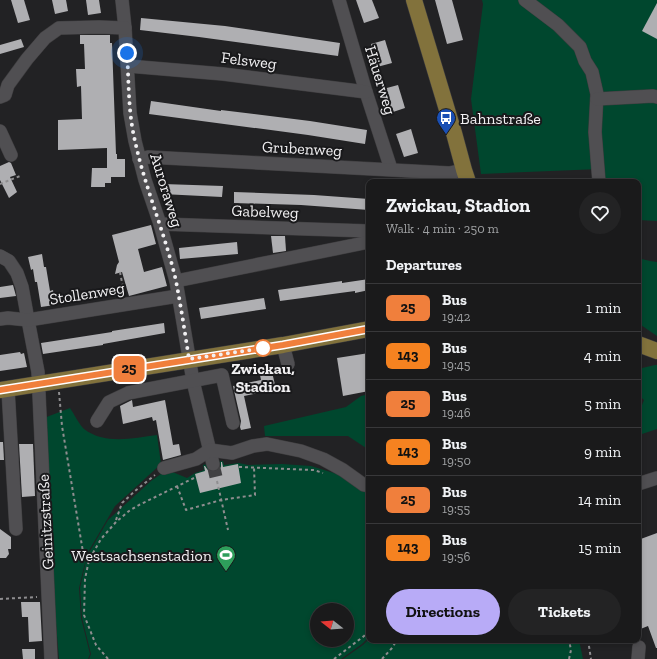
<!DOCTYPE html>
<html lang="en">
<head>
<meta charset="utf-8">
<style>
  :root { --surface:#1a1a1b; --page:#232324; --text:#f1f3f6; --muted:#9fa1a3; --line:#38383a; --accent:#b8abf7 }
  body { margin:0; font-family:"Zilla Slab",serif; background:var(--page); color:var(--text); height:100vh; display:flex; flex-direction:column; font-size:15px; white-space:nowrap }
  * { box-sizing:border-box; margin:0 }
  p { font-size:13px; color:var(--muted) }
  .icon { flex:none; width:22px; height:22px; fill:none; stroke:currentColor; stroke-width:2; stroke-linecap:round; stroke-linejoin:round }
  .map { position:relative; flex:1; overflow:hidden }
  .drawer { position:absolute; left:366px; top:179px; width:275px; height:464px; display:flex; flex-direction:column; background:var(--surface); border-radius:8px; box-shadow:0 2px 6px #0003,0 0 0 1px var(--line) }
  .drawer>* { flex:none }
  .badge { padding:0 8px; border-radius:6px; font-size:14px; line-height:26px }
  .needle { width:26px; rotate:287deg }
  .fabs { position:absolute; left:310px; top:603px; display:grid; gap:8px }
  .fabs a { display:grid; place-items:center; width:44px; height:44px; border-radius:50%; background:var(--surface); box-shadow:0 2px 6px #0003,0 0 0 1px var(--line); font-size:20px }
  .you { position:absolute; width:20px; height:20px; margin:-10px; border:3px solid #fff; border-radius:50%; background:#1a73e8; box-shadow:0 0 0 6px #1a73e833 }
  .map>.badge { position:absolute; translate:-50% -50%; box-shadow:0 0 0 2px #fff }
  h2 { padding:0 20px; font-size:15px; line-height:36px }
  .round { display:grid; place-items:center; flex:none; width:42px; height:42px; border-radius:21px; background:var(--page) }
  .headline { display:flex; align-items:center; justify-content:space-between; height:68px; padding:0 20px }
  h1 { font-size:19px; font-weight:700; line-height:30px }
  .button { display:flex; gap:8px; margin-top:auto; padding:8px 20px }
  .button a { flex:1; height:46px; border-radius:24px; background:var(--accent); color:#111; font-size:16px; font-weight:700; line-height:46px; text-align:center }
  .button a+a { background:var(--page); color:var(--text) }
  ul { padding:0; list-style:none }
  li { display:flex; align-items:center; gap:12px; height:48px; padding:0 20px; border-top:1px solid var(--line) }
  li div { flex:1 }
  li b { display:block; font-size:15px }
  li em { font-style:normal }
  li .badge { min-width:44px; font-weight:700; text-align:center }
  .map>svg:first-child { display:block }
  .green { fill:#00472e; fill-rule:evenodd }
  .building { fill:#afafb2 }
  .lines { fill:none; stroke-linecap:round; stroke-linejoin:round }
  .minor-tunnel { stroke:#414143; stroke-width:13; stroke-dasharray:13 6; stroke-linecap:butt }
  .minor-casing { stroke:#3e3d3f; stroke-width:14 }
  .major-casing { stroke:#3e3d3f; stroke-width:17 }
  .path { stroke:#8f8e90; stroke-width:2; stroke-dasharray:3 3; stroke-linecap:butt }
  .minor { stroke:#504f52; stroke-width:13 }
  .major { stroke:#82723c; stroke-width:16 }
  .line-casing { stroke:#fff; stroke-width:9 }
  .line { stroke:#f07f3c; stroke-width:6 }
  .walk { stroke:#f1f0f2; stroke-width:4; stroke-dasharray:0 7.2 }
  .stop-dot { fill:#fff; stroke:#f07f3c; stroke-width:2 }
  .labels { text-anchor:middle; stroke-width:4; stroke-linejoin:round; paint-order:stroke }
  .street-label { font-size:16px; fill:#f1f0f2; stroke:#19191b }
  .poi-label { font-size:16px; fill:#f1f0f2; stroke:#19191b; text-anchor:start }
  .stop-label { font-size:16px; font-weight:bold; fill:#f1f0f2; stroke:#19191b }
</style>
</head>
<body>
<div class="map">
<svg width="657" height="659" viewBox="0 0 657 659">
  <rect width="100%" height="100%" fill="#222224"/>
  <g class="green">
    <path d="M482,0H657V221L638,220V182H602L600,169L481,174L471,99L483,4Z"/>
    <path d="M638,258L650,261L657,262V336L638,323Z"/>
    <path d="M655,365H657V429L642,434L638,422V406L642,405L644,400L638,394V369Z"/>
    <path d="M369,394V450L348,436H265L264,426L346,407L361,396Z"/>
    <path d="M70,408C74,414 79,424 84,429C105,445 133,438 157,435L161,464L115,506L87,554L79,588L81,618L90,654L88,659H59L48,528L44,418Z"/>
    <path d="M223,461L224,465L239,463L248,465L282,464L311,466L337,474L369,491V637L362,644L341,659H89L91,654L82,618L80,588L87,556L108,520L151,481L161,474L170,471L187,478L195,473L204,470L203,465ZM317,610H347V640H317Z"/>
    <path d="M369,639V640H579L583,659H343L363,645Z"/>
  </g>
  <g class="building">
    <path d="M11,0H24L30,20L18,23Z"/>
    <path d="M52,0H66L68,11L55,14Z"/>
    <path d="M86,0H99L101,13L88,15Z"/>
    <path d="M356,0H372L379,18L364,23Z"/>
    <path d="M435,0H452L463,40L447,44Z"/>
    <path d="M657,3V39L642,31Z"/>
    <path d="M141,18L225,26L340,43L338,56L199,37L140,30Z"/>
    <path d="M80,35H110V43H112L116,154H117V159H125V177H111V183H105V187H91L92,168H107V148L58,150V120L82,119L81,86L77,87L76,69H85L84,44H80Z"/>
    <path d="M21,39L24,47L0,54V45Z"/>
    <path d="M385,40L392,63L377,67L371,44Z"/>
    <path d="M398,85L405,108L390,113L383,89Z"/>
    <path d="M151,101L221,111V110L310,121L367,130L365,144L308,135L149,114Z"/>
    <path d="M411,129L418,153L404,157L396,134Z"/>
    <path d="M9,162L11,163L16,175L10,177L17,192L9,198L0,180V166Z"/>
    <path d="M163,184L223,186L222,197L162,194Z"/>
    <path d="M234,192L314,195L369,199V210L301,205L234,203Z"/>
    <path d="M151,225L156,244L138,249L144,272L162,267L167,286L129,296L122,272L115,274L117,265L119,262L112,235Z"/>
    <path d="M271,236H285L286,251L273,253Z"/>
    <path d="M237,242L238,254L180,259L179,248Z"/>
    <path d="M42,254L44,267H46L50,291L53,290L55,305L41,307L37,282H35L33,269L31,270L28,257Z"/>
    <path d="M369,279V290L355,293V291L280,301L278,290L342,281V283Z"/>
    <path d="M13,285L16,296L0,298V287Z"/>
    <path d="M264,298L266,309L201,319L199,308Z"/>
    <path d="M164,323L165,333L103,344V345L43,354L41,343L112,332V331Z"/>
    <path d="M20,352L21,354L24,353L27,367L0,371V355Z"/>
    <path d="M369,353V391L343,396L337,358Z"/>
    <path d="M272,372L276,389L244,396L251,428L241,430L240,427L241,421L233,386L261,380L260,375Z"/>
    <path d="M132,400L133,407L165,400L173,445L179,444L181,455L163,460L156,420L153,421L152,417L123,424L120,406Z"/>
    <path d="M0,442H3L4,460H0Z"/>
    <path d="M19,444H33L35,496L22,497Z"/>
    <path d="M221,462H222L223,467L238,464L241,483L200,493L195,474L205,471L204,466H205L207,469L210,472H215L218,470L221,467Z"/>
    <path d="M0,529L11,537V549H8L9,554L6,558H0Z"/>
    <path d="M657,533V648H656L648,626L638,630V540Z"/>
    <path d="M21,602H40L42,641L29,642L28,617H22Z"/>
    <path d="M22,649H35V659H23Z"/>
  </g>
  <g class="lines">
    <path class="minor-tunnel" d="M213,464L217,481"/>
    <g class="minor-casing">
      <g id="minor">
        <path d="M122,0L125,28L130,113L135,141L145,180L160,224L176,281L193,381L213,464"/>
        <path d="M339,0L366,92L391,169"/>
        <path d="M525,0L558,25L580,47L585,61L592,72L597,94L595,132L599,182"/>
        <path d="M128,66L223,74L366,92"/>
        <path d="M0,97L5,95L8,85L27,59L45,38L59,28L99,27L125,28"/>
        <path d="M597,99L653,96L657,97"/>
        <path d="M0,131L11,155"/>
        <path d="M139,159L148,157L449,173L464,170"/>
        <path d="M160,224L369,231"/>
        <path d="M0,256L9,261L17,273L22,287L28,320L38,372L51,659"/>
        <path d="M176,281L369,242"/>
        <path d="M0,319L8,318L28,320L178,296"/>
        <path d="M283,345L288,364"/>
        <path d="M8,389L16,529"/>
        <path d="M97,421L109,402L128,393L222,375L233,423"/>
        <path d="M164,468L196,459L210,450L232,453L253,446L267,444L301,451L323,459L343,470L364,485L369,486"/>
        <path d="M638,484L657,478"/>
        <path d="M638,659L639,647"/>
      </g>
    </g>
    <g class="major-casing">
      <g id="major">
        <path d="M414,0L454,133L464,170L468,182"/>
        <path d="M638,344L657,351"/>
        <path d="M0,390L283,345L369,329"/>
      </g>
    </g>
    <g class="path">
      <path d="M0,184L20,176"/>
      <path d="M120,272L124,293"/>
      <path d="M59,392L62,426L83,552L89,560"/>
      <path d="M239,467L314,470L323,473"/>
      <path d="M217,481L228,530"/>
      <path d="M177,486L186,510L221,500L255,495L254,467"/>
      <path d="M116,520L122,503L135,491L155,475"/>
      <path d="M0,599L37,597"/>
      <path d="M588,640L591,659"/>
      <path d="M108,659L96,645L84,615L85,579L89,560L101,539L116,522L129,511L139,505L196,477"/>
      <path d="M334,659L364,636L369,630"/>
      <path d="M382,659L392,648L397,640"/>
      <path d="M569,659L571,650L569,640"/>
    </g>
    <use href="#minor" class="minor"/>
    <use href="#major" class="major"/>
  </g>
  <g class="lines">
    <g class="line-casing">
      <path id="line" d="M0,390L283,345L369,329"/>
    </g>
    <use href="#line" class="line"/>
    <path class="walk" d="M127,53C129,82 128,112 135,141C145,188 165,233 176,281C181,307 185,333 189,359L265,348H263"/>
  </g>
  <defs>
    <g id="bus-pin" transform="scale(1)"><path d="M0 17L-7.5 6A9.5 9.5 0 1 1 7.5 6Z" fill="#1a4fb4" stroke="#19191b"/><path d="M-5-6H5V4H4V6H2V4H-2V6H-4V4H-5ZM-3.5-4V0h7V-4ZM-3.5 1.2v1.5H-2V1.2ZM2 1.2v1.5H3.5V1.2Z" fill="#fff"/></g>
    <g id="stadium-pin" transform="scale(1)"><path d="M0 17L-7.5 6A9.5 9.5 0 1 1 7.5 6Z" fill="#2e9e5b" stroke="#19191b"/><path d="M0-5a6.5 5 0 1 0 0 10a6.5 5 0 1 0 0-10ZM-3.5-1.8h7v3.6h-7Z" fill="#fff"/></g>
  </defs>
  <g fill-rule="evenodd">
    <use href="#bus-pin" x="446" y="118"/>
    <use href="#stadium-pin" x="226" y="555"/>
  </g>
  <circle class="stop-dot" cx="263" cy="348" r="8"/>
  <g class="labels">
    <g class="street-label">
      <text transform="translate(249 60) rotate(7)" y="6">Felsweg</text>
      <text transform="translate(381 80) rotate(73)" y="6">Häuerweg</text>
      <text transform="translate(302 148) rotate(3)" y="6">Grubenweg</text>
      <text transform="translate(167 190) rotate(73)" y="6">Auroraweg</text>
      <text transform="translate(265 211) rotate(2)" y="6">Gabelweg</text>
      <text transform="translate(87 293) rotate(-9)" y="6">Stollenweg</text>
      <text transform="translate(45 522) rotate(-93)" y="6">Geinitzstraße</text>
    </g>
    <g class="poi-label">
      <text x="460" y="124">Bahnstraße</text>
      <text x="212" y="561" text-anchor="end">Westsachsenstadion</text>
    </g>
    <g class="stop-label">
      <text x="263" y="374">Zwickau,<tspan x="263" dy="18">Stadion</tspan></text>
    </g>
  </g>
</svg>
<div class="fabs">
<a><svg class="needle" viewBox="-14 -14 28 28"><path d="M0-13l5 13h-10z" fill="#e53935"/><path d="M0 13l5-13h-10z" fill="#9fa1a3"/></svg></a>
</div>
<div class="you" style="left:127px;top:53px"></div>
<b class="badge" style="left:129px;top:369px;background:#f07f3c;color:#111">25</b>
<section class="drawer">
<div class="headline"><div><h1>Zwickau, Stadion</h1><p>Walk · 4 min · 250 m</p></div><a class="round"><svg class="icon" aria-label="heart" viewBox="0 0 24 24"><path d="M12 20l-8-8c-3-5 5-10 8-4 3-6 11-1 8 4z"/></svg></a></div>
<h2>Departures</h2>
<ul>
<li><span class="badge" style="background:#f07f3c;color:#111">25</span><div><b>Bus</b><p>19:42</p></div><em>1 min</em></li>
<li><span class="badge" style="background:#f58220;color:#111">143</span><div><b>Bus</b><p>19:45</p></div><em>4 min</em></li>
<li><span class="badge" style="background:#f07f3c;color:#111">25</span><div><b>Bus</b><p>19:46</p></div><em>5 min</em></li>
<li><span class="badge" style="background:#f58220;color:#111">143</span><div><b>Bus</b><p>19:50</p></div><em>9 min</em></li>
<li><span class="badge" style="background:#f07f3c;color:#111">25</span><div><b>Bus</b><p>19:55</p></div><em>14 min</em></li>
<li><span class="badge" style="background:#f58220;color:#111">143</span><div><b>Bus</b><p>19:56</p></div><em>15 min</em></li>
</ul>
<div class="button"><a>Directions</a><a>Tickets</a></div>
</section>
</div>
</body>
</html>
